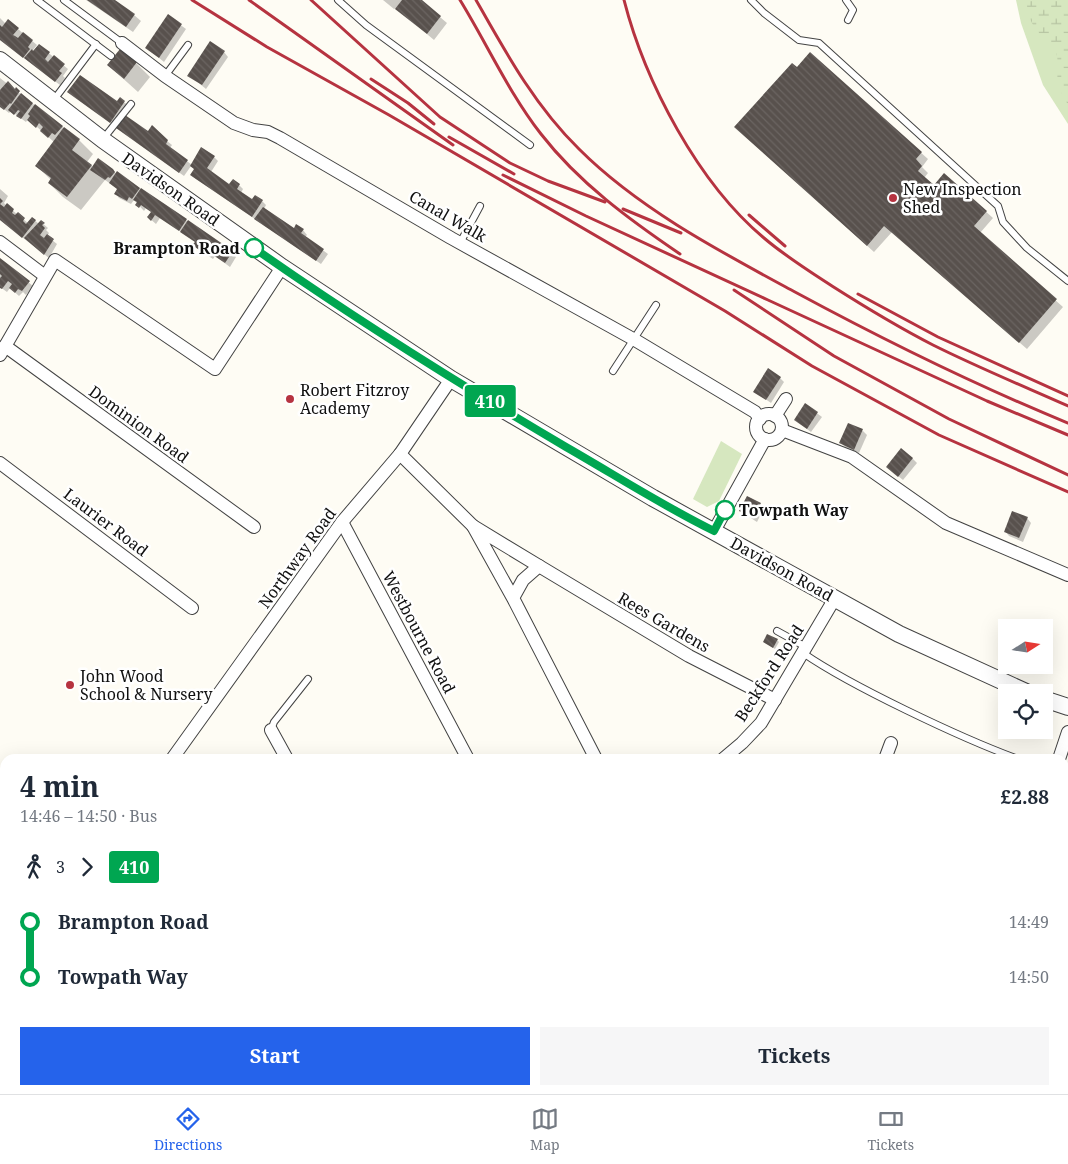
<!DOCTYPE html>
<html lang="en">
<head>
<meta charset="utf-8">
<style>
  :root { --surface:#fff; --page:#f6f6f7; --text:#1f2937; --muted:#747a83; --line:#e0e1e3; --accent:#2563eb }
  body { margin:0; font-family:"Noto Serif",serif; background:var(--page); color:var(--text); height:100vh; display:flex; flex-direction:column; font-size:19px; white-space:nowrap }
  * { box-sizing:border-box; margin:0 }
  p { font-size:16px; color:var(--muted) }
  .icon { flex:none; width:28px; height:28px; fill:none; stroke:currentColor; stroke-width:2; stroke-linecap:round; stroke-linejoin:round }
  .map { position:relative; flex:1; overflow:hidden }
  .sheet { position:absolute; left:0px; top:754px; width:1069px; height:341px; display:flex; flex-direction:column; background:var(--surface); border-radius:15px 15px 0 0; box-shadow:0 5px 20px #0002 }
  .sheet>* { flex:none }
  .badge { padding:0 10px; border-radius:4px; font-size:18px; line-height:32px }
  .needle { width:32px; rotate:78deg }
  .fabs { position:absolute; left:998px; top:619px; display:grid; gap:10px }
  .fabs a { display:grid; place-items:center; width:55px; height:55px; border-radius:0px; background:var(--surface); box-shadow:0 5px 20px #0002; font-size:25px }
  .map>.badge { position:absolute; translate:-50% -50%; box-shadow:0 0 0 2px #fff }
  .legs { display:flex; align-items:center; gap:8px; height:55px; padding:0 20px; font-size:16px }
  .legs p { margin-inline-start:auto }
  .overview { display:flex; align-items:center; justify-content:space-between; height:85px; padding:0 20px }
  h1 { font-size:28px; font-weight:700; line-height:38px }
  .action { display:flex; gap:10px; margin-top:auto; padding:10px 20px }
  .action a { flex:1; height:58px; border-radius:0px; background:var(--accent); color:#fff; font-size:20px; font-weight:700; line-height:58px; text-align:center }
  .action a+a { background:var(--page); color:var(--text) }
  ul { padding:0 20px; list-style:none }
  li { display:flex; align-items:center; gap:18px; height:55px; font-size:19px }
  li i { display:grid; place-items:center; width:8px; height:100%; margin:0 6px; background:currentColor }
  li i::after { content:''; width:12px; height:12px; margin:-6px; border:4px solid; border-radius:50%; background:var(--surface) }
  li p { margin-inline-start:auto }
  li:first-child i { background:linear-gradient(#0000 50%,currentColor 0) }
  li:last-child i { background:linear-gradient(currentColor 50%,#0000 0) }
  .tabs { display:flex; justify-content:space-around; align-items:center; height:70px; border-top:1px solid var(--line); background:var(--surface); font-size:14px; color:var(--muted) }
  .tabs a { display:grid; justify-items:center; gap:2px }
  .tabs .current { color:var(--accent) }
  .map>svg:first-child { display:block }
  .green { fill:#d6e7bf }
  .wetland { fill:url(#wetland-marsh) }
  .shadow { fill:#0003 }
  .building { fill:url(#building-back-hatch) }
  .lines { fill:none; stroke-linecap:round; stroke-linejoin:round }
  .service-casing { stroke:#434343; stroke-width:8 }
  .minor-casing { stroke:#434343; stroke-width:14 }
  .tertiary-casing { stroke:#434343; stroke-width:18 }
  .service { stroke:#fff; stroke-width:6 }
  .minor { stroke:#fff; stroke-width:12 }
  .tertiary { stroke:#fff; stroke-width:16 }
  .rail { stroke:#b63340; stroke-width:3 }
  .line-1-casing { stroke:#fff; stroke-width:11 }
  .line-1 { stroke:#00a651; stroke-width:8 }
  .poi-dot { fill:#b63340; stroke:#fff; stroke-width:2 }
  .stop-1-dot { fill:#fff; stroke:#00a651; stroke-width:2.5 }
  .labels { text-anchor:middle; stroke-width:5; stroke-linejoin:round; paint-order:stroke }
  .street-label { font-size:16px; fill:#101010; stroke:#fff }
  .poi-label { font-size:16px; fill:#101010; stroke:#fff; text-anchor:start }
  .stop-label { font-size:16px; font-weight:bold; fill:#101010; stroke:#fff; text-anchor:end }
</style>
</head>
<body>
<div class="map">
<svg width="1068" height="1094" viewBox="0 0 1068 1094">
  <defs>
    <pattern id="wetland-marsh" width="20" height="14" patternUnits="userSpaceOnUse" patternTransform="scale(1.25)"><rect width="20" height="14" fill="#d6e7bf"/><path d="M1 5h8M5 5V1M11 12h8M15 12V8" fill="none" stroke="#b7c5a3"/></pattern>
    <pattern id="building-back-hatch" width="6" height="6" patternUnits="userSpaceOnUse" patternTransform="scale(1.25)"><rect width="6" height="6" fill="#58514d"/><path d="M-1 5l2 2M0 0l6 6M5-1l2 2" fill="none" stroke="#6b6562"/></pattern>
  </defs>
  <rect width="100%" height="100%" fill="#fefcf4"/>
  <g class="green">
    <path d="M1016,0H1068V124L1043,85L1021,23Z"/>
    <path d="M721,441L742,454L719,501L707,507L693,499Z"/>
    <path d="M771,1090H1012L1039,1094H769Z"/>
  </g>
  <path class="wetland" d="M1027,0H1068V105C1065,99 1059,90 1058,84C1056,72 1060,60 1055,49C1051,41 1044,38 1038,32C1031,24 1026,11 1027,0Z"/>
  <g class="shadow">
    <path d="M86,0H113L134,15L141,21L133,32Z"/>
    <path d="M383,0H420L447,23L434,40L396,8L394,9Z"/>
    <path d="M168,16L186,29L164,62L147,48Z"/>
    <path d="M0,18L6,24L18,29L37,45L29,55L39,45L68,69L63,76L65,78L60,85L0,40Z"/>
    <path d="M224,52L228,57L206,89L189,75Z"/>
    <path d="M811,54L928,159L922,167L928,173L924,178L934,186L944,174L993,218L980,233L1063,307L1027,349L892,232L874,252L743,134Z"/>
    <path d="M136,63L150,77L138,92L108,65Z"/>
    <path d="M0,78L79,140L93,154L87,162L93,167L112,170L117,174L118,173L232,252L236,257L230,267L215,256L213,259L198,249L196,242L160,218L156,224L148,217L152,212L146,208L144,211L134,200L131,204L119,198L115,193L118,189L105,180L81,210L63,197L49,183L51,180L37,166L54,142L28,119L26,122L11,111L9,113L0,106Z"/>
    <path d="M68,92L117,103L120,99L129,106L115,126Z"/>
    <path d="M118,128L148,133L167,141L172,145L170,148L192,165L214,157L218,161L211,172L230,186L239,185L243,189L241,193L252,201H262L266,205L264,209L294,230H303L307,235L305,237L328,254L321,264L196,179L191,175L195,170L191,166L184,176Z"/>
    <path d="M0,189L8,196L4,203L6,205L28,223L32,218L39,224L41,222L48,228L46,230L49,233L47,236L57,244L49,258L0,220Z"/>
    <path d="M0,259L33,286L26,295L23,292L19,296L10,288L7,292L0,287Z"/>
    <path d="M780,378L784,382L771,403L754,391Z"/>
    <path d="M806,405L822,417L811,432L800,424Z"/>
    <path d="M849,425L863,431L867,435L859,453L845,447L841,443Z"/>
    <path d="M912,458L917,463L903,480L892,471Z"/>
    <path d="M760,504L764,508L757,522L740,511Z"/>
    <path d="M1027,518L1031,523L1023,542L1009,536L1005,531Z"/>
    <path d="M777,640L779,642L775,649L764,642Z"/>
  </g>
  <g class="building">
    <path d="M87,0H115L135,14L126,27Z"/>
    <path d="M402,0H422L441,16L427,34L395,9Z"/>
    <path d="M168,14L182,24L159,58L145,48Z"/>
    <path d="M8,19L19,28L13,35L15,36L18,38L23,32L33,40L28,47L30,49L23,58L0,40V25L2,27Z"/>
    <path d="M210,41L225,51L202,85L187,76Z"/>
    <path d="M39,44L50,52L45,59L48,62L54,55L65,64L59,71L62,73L55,82L24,58L32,49L33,51Z"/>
    <path d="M120,49L137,62L124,79L107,65Z"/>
    <path d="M810,52L922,152L916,159L922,166L918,171L934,185L944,173L987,211L974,226L1057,299L1019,343L884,226L867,246L734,127L792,63L797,67Z"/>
    <path d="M80,75L117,101L120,97L125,101L110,123L67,92Z"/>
    <path d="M8,81L15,89L16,87L20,91L11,104L10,103L4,110L0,107V90Z"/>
    <path d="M21,93L33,103L21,119L16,116L20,111L18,110L14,115L8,110Z"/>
    <path d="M35,104L63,126L55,135L52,133L48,138L40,131L43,127L39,123L36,128L27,120L30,116L28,114Z"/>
    <path d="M125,115L148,131L152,125L168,140L166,144L188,160L179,173L116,128Z"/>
    <path d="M64,127L80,139L72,150L92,165L67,197L48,183L51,178L35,166Z"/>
    <path d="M201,147L215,156L207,168L229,184L233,179L240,184L237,189L252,199L255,195L263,200L252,217L190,175L194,169L190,166Z"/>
    <path d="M98,158L113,169L115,172L110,178L108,177L105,180L90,170Z"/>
    <path d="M117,171L140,188L132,199L129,197L127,201L114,194L117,189L109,183Z"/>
    <path d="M141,188L187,219L179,231L155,215L151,221L147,217L151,212L141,205L139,208L135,205L137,202L133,200Z"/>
    <path d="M0,198L3,201L0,204L4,207L7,203L14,209L12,213L15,215L18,212L25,218L23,221L26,224L32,217L36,220L22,238L0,220Z"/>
    <path d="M263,207L294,228L296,224L304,229L301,233L324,249L316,261L254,219Z"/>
    <path d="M41,220L45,223L42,225L45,228L40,235L44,238L47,234L54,239L44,255L24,238Z"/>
    <path d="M188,220L233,251L225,263L210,253L208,256L192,245L195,242L180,232Z"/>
    <path d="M0,258L30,281L22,291L18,289L15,293L9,288L12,284L8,281L2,289L0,288V278L2,276L0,274Z"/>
    <path d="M768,368L781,377L766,400L753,392Z"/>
    <path d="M805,403L818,412L807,429L794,420Z"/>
    <path d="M848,423L863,429L854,450L839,443Z"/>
    <path d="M901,448L913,458L898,477L886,467Z"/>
    <path d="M747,496L761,503L753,518L739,511Z"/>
    <path d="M1012,511L1028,517L1019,538L1004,532Z"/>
    <path d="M767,634L778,639L773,648L763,642Z"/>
  </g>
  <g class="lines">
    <g class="service-casing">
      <g id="service">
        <path d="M37,0L111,56"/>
        <path d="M64,0L122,43"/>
        <path d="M338,0L366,25L530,145"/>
        <path d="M751,0L764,13L799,40L819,43L998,206L1003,222L1027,248L1068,281"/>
        <path d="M846,0L853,10L848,20"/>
        <path d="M165,76L188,45"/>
        <path d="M53,101L96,44"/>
        <path d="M103,139L131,104"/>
        <path d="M460,243L480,206"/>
        <path d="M613,371L656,305"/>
        <path d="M777,631L806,647"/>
        <path d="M803,653C835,675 871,693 906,710C943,728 980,745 1018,759"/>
        <path d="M271,730L274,722L308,679"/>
        <path d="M1064,827L1068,828"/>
        <path d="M1064,1023H1068"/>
        <path d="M258,1090L260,1094"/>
      </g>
    </g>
    <g class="minor-casing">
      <g id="minor">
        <path d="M122,43L165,76L234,123L253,130L268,132L280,138L451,238L635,340L755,412L760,419"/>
        <path d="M0,242L45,276"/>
        <path d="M5,346L254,527"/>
        <path d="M0,355L55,260L215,369L282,267"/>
        <circle cx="769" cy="427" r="13"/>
        <path d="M775,416L786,399"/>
        <path d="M782,430L852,457L946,523L1068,575"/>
        <path d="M400,454L473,526"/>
        <path d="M0,463L192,608"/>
        <path d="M342,522L468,759"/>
        <path d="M714,531L765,439"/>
        <path d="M539,566L689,656L775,700"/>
        <path d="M513,598L523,580L539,566L473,526L513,598L596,759"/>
        <path d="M271,730L287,759"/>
        <path d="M172,759L342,522L400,454L451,379"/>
        <path d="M723,759L742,743L761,723L835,598"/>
        <path d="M885,759L891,743"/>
        <path d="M1059,759L1068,732"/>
        <path d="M0,887L5,884"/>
        <path d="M1064,892L1068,893"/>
        <path d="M1064,937L1068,936"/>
        <path d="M0,970L5,974"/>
        <path d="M145,1090L150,1094"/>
        <path d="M324,1090L326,1094"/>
        <path d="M112,1094L115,1090"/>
        <path d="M527,1094L530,1090"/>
      </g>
    </g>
    <g class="tertiary-casing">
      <g id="tertiary">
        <path d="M0,60L103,140L282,267L451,379L653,498L899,634L1026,692"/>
        <path d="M1044,699L1068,707"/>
      </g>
    </g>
    <use href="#service" class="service"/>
    <use href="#minor" class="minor"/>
    <use href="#tertiary" class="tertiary"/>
    <g class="rail">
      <path d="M192,0L267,47L389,115L725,311L812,366L939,435L1068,492"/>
      <path d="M249,0L453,145"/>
      <path d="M311,0L440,117L510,163L548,181L605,202"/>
      <path d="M460,0C487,44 509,93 541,134C579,183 630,220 680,254"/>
      <path d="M476,0C506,53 535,106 579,149C639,209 721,252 795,292C884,340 975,385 1068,423"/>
      <path d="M624,0C645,82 698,183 764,238C785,256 809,271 832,286C865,307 898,327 933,345C977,367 1023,386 1068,406"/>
      <path d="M371,79L408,103L434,124"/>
      <path d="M449,137L514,174"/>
      <path d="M503,175L586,216L768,300L987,401L1068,435"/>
      <path d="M623,209L681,233"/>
      <path d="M749,215L785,246"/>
      <path d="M734,290L834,356L949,419L1068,475"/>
      <path d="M858,294L938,337L1068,396"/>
    </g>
  </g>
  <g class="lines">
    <g class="line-1-casing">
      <path id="line-1" d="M254,248C355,319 459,384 566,447C615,475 663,506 714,531L725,510"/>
    </g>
    <use href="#line-1" class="line-1"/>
  </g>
  <g class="poi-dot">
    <circle cx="893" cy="198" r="5"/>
    <circle cx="290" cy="399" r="5"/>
    <circle cx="70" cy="685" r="5"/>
  </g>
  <g class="stop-1-dot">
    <circle cx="254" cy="248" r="9"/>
    <circle cx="725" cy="510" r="9"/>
  </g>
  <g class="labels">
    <g class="street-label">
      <text transform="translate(171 189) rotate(35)" y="6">Davidson Road</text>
      <text transform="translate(448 216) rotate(30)" y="6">Canal Walk</text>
      <text transform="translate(139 424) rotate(36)" y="6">Dominion Road</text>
      <text transform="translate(106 522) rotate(37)" y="6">Laurier Road</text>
      <text transform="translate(297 558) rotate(-54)" y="6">Northway Road</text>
      <text transform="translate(782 569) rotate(29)" y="6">Davidson Road</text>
      <text transform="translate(664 622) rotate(30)" y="6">Rees Gardens</text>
      <text transform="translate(419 632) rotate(62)" y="6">Westbourne Road</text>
      <text transform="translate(769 673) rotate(-57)" y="6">Beckford Road</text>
    </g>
    <g class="poi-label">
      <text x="903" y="195">New Inspection<tspan x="903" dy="18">Shed</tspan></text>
      <text x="300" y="396">Robert Fitzroy<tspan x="300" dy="18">Academy</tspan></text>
      <text x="80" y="682">John Wood<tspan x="80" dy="18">School &amp; Nursery</tspan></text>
    </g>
    <g class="stop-label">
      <text x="240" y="254">Brampton Road</text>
      <text x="739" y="516" text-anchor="start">Towpath Way</text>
    </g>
  </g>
</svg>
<div class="fabs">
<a><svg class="needle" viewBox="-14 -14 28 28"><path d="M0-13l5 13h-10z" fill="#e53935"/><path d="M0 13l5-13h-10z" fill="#747a83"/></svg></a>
<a><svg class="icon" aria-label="locate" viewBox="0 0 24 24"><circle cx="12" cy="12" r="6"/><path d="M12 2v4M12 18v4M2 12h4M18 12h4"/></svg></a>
</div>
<b class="badge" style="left:490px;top:401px;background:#00a651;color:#fff">410</b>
<section class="sheet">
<div class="overview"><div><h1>4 min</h1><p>14:46 – 14:50 · Bus</p></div><b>£2.88</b></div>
<div class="legs"><svg class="icon" aria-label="walk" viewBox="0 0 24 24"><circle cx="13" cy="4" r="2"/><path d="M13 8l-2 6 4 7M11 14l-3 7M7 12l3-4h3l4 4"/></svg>3<svg class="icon" aria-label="forward" viewBox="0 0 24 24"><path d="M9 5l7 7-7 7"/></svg><b class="badge" style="background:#00a651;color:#fff">410</b></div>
<ul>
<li><i style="color:#00a651"></i><b>Brampton Road</b><p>14:49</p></li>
<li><i style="color:#00a651"></i><b>Towpath Way</b><p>14:50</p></li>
</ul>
<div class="action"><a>Start</a><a>Tickets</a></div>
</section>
</div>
<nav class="tabs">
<a class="current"><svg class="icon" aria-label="directions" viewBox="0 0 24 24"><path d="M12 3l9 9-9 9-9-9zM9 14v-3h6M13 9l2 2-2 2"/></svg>Directions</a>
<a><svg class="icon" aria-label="map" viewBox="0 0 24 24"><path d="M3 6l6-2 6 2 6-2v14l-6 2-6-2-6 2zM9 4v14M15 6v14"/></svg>Map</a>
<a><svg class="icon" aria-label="tickets" viewBox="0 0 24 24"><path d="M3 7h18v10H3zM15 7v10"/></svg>Tickets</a>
</nav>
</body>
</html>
